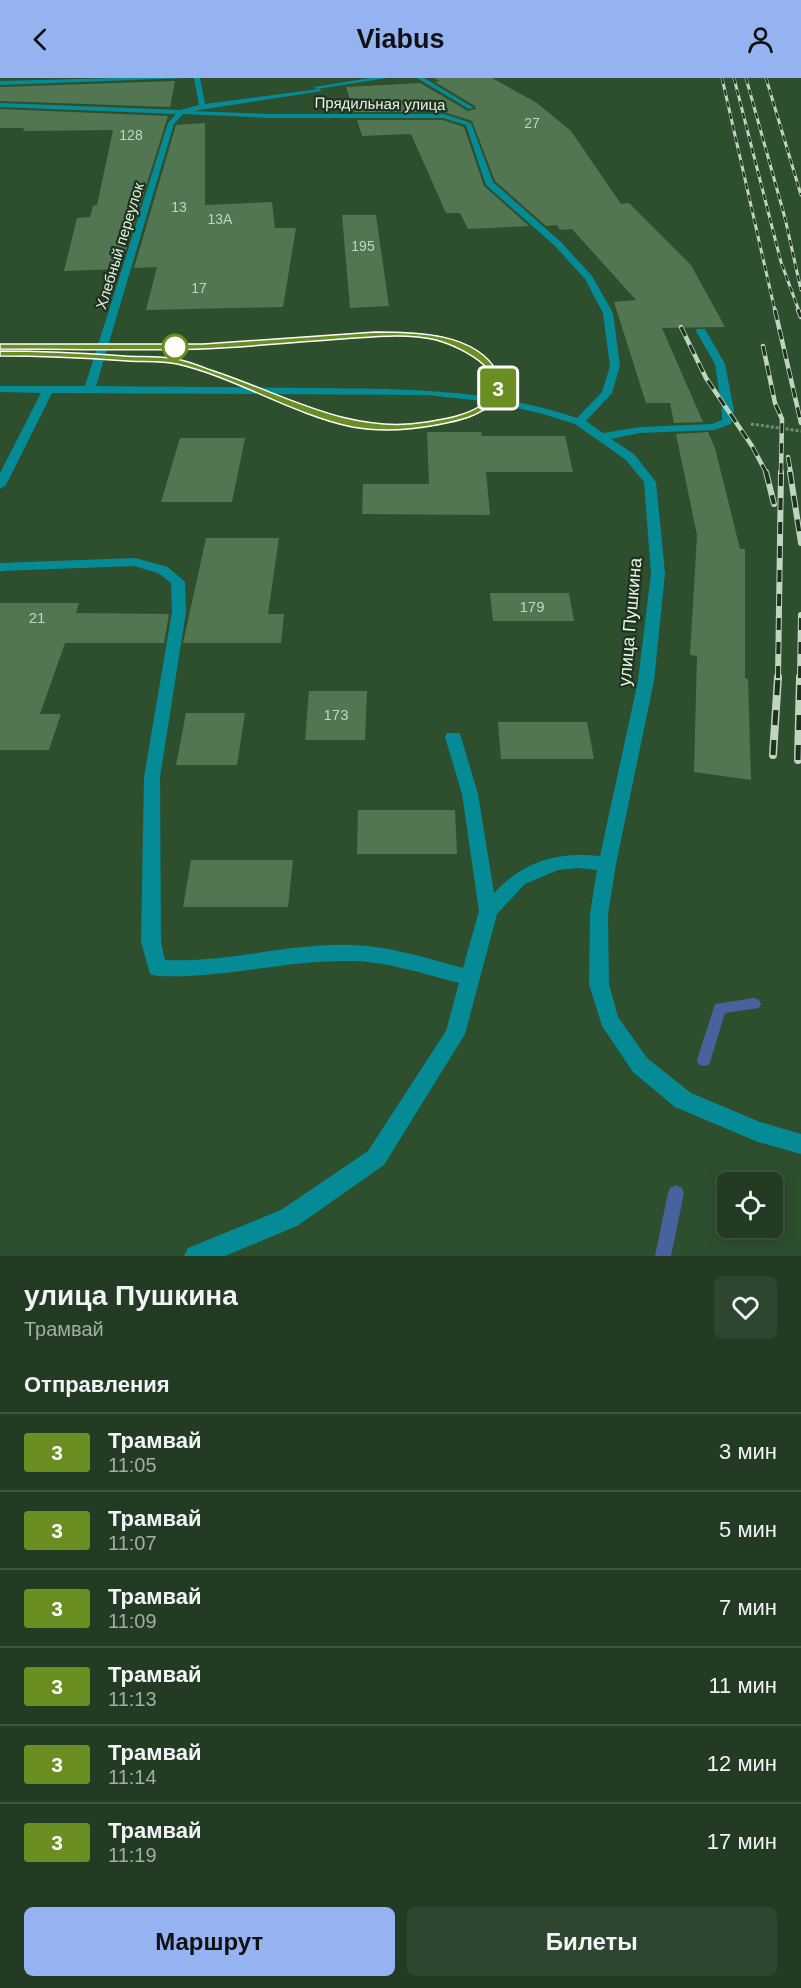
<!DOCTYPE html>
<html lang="ru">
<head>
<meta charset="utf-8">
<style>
  :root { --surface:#223b22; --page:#2e462f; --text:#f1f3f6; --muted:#a2ada5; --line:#3f5540; --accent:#95b2f1 }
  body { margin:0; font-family:Helvetica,sans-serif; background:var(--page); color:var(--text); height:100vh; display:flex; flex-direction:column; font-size:22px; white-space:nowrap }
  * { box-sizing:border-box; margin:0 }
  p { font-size:20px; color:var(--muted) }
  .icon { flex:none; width:33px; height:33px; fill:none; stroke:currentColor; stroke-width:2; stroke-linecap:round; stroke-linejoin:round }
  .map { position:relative; height:1178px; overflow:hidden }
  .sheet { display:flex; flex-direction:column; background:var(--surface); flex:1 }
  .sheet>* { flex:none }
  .badge { padding:0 12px; border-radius:4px; font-size:21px; line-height:39px }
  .tools { position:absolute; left:717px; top:1094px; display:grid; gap:12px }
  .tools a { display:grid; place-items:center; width:66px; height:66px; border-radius:9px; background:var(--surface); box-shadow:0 3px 15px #0003,0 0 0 2px var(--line); font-size:30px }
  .map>.badge { position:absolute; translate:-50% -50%; box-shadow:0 0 0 3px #fff }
  h2 { padding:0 24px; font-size:22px; line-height:54px }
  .round { display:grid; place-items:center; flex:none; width:63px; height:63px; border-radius:9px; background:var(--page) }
  .headline { display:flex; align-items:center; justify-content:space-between; height:102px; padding:0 24px }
  h1 { font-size:28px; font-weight:800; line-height:45px }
  .primary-button { display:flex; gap:12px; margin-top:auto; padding:12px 24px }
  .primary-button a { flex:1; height:69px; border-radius:9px; background:var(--accent); color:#111; font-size:24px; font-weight:800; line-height:69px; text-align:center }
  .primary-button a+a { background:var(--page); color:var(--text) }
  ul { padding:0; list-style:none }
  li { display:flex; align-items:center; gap:18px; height:78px; padding:0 24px; border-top:2px solid var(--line) }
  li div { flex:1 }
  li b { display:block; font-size:22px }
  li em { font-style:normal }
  li .badge { min-width:66px; font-weight:700; text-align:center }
  header { display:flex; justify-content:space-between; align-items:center; height:78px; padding:0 24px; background:var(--accent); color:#111; font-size:27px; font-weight:800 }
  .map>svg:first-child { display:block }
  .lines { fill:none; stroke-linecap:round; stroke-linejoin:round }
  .stream { fill:#48629d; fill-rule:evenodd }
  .building { fill:#517651 }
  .path { stroke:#718d70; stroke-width:3; stroke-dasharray:3 2; stroke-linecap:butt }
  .minor { fill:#058b96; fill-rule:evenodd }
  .tram { stroke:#bfd6be; stroke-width:1.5 }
  .rail-far3-casing { stroke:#bfd6be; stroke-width:3 }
  .rail-far2-casing { stroke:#bfd6be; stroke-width:4.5 }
  .rail-far1-casing { stroke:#bfd6be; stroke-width:6 }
  .rail-casing { stroke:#bfd6be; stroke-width:8 }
  .rail-far3 { stroke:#213121; stroke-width:2; stroke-dasharray:6; stroke-linecap:butt }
  .rail-far2 { stroke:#213121; stroke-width:3; stroke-dasharray:10; stroke-linecap:butt }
  .rail-far1 { stroke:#213121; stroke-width:4; stroke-dasharray:12; stroke-linecap:butt }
  .rail { stroke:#213121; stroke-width:5; stroke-dasharray:15; stroke-linecap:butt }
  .line { fill:#6b8e23; stroke:#fff; stroke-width:1.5 }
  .stop-dot { fill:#fff; stroke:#6b8e23; stroke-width:3 }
  .labels { text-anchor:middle; stroke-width:4.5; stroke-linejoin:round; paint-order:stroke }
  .far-number-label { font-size:14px; fill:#bed7be }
  .far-street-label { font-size:15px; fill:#e3f7e2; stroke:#213121 }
  .number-label { font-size:15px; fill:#bed7be }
  .street-label { font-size:18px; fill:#e3f7e2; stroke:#213121 }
</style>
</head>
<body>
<header><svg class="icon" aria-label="back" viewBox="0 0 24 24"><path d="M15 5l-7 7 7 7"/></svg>Viabus<svg class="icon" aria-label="person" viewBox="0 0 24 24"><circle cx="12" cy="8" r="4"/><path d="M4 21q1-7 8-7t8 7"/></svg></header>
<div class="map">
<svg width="801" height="1178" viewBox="0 0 801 1178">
  <rect width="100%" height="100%" fill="#2d4f2d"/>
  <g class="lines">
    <g class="stream">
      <path d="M754,920L759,922L761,926L759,930L725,935L709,987L704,988L699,987L697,982L715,926Z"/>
      <path d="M676,1107L682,1110L684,1115L671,1178H655L668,1115L670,1110Z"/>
    </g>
  </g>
  <g class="building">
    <path d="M434,0H492L537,25L571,53L621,126L629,125L691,187L725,249L662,250L703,344L674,345L670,325H646L614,224L636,222L572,151L560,152L557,147L546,148L495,103L472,43L444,34H354L346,9L420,5L468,33L476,31L475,28L435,4L440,3Z"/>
    <path d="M175,3L170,29L0,23V9Z"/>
    <path d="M0,31L168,38L120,191L64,193L77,140L90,139L93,128L97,127L113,52L23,53L24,50H0Z"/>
    <path d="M357,42H443L464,49L484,108L529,148L468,151L460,135H446L411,56L362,58Z"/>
    <path d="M205,45V127L272,124L275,150H296L283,229L146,232L157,189L134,190L176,47Z"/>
    <path d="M342,137H376L389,228L350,230Z"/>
    <path d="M427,354H481L482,358H565L573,394H486L490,437L362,436L363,406H429Z"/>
    <path d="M708,354L715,370L740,471H745V600L748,601L751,702L694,694L697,578L690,577L697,457L676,356Z"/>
    <path d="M180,360H245L232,424H161Z"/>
    <path d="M206,460H279L268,536H284L281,565H183Z"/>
    <path d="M490,515H569L574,543H493Z"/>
    <path d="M0,525H79L76,535L169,536L164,565H65L40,636H61L49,672H0Z"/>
    <path d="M309,613H367L365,662H305Z"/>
    <path d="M186,635H245L237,687H176Z"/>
    <path d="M498,644H587L594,681H501Z"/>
    <path d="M358,732H455L457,776H357Z"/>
    <path d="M191,782H293L288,829H183Z"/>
  </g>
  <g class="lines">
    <path class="path" d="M751,346L801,353"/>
    <g class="minor">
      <path d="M116,0H186L0,7V3Z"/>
      <path d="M194,0H200L205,26L319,11L322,13L193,33L270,36H444L471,45L493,104L561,164L592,198L613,235L620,288L612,315L586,343L603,355L640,349L712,346L722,342V333L715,286L696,253L697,251H705L725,286L734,333L731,346L714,352L640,355L611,361L634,376L656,404L665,495L654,603L616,786L608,836L609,906L618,939L647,980L691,1015L760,1044L801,1056V1076L758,1064L675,1029L633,994L602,948L589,906L590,836L597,792L579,790L558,792L525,806L497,836L465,956L384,1087L297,1148L225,1178H184L188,1170L281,1132L368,1073L446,953L459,905C423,896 387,883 350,883C285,882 222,901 157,898L150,896L141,864L144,699L172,534L171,505L158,495L134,488L0,493V485L135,480L168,489L185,504L186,534L160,699L161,864L165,882C228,885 289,865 351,867C389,868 426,880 463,890L479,833L462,716L445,659L447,655H459L461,659L478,716L494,815C525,783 556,774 600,778L638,603L651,495L644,404L626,382L575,346L543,336L491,324L427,317L52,315L6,407L0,411V395L41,315L0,314V308H85L168,45L176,36L0,29V25L180,32L199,27ZM183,36L270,40H443L466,47L486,107L555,168L585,201L603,235L610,288L602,314L577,340C488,310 403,311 311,310C239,309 168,309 96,308L174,46Z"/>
      <path d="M370,0H387L317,11L314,9Z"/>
      <path d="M417,0H424L474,30L469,31Z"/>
    </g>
    <path class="tram" d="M0,269C82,269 164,271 246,266C304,263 380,247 436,260C465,266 486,280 499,307L496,316L483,330L458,340L421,347L391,349L354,346L331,341L245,306L176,283L0,275"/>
    <g class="rail-far3-casing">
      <g id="rail-far3">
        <path d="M722,0L775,233"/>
        <path d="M734,0L781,184L799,233"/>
        <path d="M746,0L785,140L801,212"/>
        <path d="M766,0L801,117"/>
      </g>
    </g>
    <g class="rail-far2-casing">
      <g id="rail-far2">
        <path d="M775,232L801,345"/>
        <path d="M798,232L801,239"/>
        <path d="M681,249L706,300L752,368L767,396"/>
        <path d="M763,268L775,325L782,341L781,396"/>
        <path d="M788,379L791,396"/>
      </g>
    </g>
    <g class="rail-far1-casing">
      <g id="rail-far1">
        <path d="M766,394L774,426"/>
        <path d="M790,394L801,465"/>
        <path d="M778,600L781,394"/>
        <path d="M800,600L801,537"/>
      </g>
    </g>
    <g class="rail-casing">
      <g id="rail">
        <path d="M773,677L778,599"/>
        <path d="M798,682L800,599"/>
      </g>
    </g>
    <use href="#rail-far3" class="rail-far3"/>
    <use href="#rail-far2" class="rail-far2"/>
    <use href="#rail-far1" class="rail-far1"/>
    <use href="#rail" class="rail"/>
  </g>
  <path class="line" d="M375,254C415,254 476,254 498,295C504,306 503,314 495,323C479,339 458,343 437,347C410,352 379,354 352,349C291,336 237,300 177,286C161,283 143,284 127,283C85,280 42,278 0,278V273C42,273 83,275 125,278C142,279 160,278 177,281C188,283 200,288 211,292C282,315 349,357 426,344C443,341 465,338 480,328C522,299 462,269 436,262C406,255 373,259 343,261C296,264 250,269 203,271C135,273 67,271 0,271V266H203Z"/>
  <circle class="stop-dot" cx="175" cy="269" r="12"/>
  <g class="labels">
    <g class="far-number-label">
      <text x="532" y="50">27</text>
      <text x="131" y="62">128</text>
      <text x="179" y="134">13</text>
      <text x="220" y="146">13А</text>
      <text x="363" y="173">195</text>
      <text x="199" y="215">17</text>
    </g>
    <g class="far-street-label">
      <text transform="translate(380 26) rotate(1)" y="5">Прядильная улица</text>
      <text transform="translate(120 168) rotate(-73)" y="5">Хлебный переулок</text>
    </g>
    <g class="number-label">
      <text x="532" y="534">179</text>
      <text x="37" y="545">21</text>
      <text x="336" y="642">173</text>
    </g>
    <g class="street-label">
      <text transform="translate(630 544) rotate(-85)" y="6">улица Пушкина</text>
    </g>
  </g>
</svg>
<div class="tools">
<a><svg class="icon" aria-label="locate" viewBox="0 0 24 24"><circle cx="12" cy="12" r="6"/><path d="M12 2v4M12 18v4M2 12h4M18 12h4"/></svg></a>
</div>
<b class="badge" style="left:498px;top:310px;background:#6b8e23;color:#fff">3</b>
</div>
<section class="sheet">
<div class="headline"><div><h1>улица Пушкина</h1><p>Трамвай</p></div><a class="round"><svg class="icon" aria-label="heart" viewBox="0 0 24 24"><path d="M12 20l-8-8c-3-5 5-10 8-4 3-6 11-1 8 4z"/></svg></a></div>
<h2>Отправления</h2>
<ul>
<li><span class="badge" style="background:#6b8e23;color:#fff">3</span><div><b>Трамвай</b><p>11:05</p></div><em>3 мин</em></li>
<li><span class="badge" style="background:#6b8e23;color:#fff">3</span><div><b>Трамвай</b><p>11:07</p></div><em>5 мин</em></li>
<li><span class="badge" style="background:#6b8e23;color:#fff">3</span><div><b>Трамвай</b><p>11:09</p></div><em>7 мин</em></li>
<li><span class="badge" style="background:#6b8e23;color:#fff">3</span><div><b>Трамвай</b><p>11:13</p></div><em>11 мин</em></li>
<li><span class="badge" style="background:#6b8e23;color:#fff">3</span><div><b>Трамвай</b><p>11:14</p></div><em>12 мин</em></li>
<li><span class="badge" style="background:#6b8e23;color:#fff">3</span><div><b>Трамвай</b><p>11:19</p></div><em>17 мин</em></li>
</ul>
<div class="primary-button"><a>Маршрут</a><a>Билеты</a></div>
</section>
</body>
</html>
